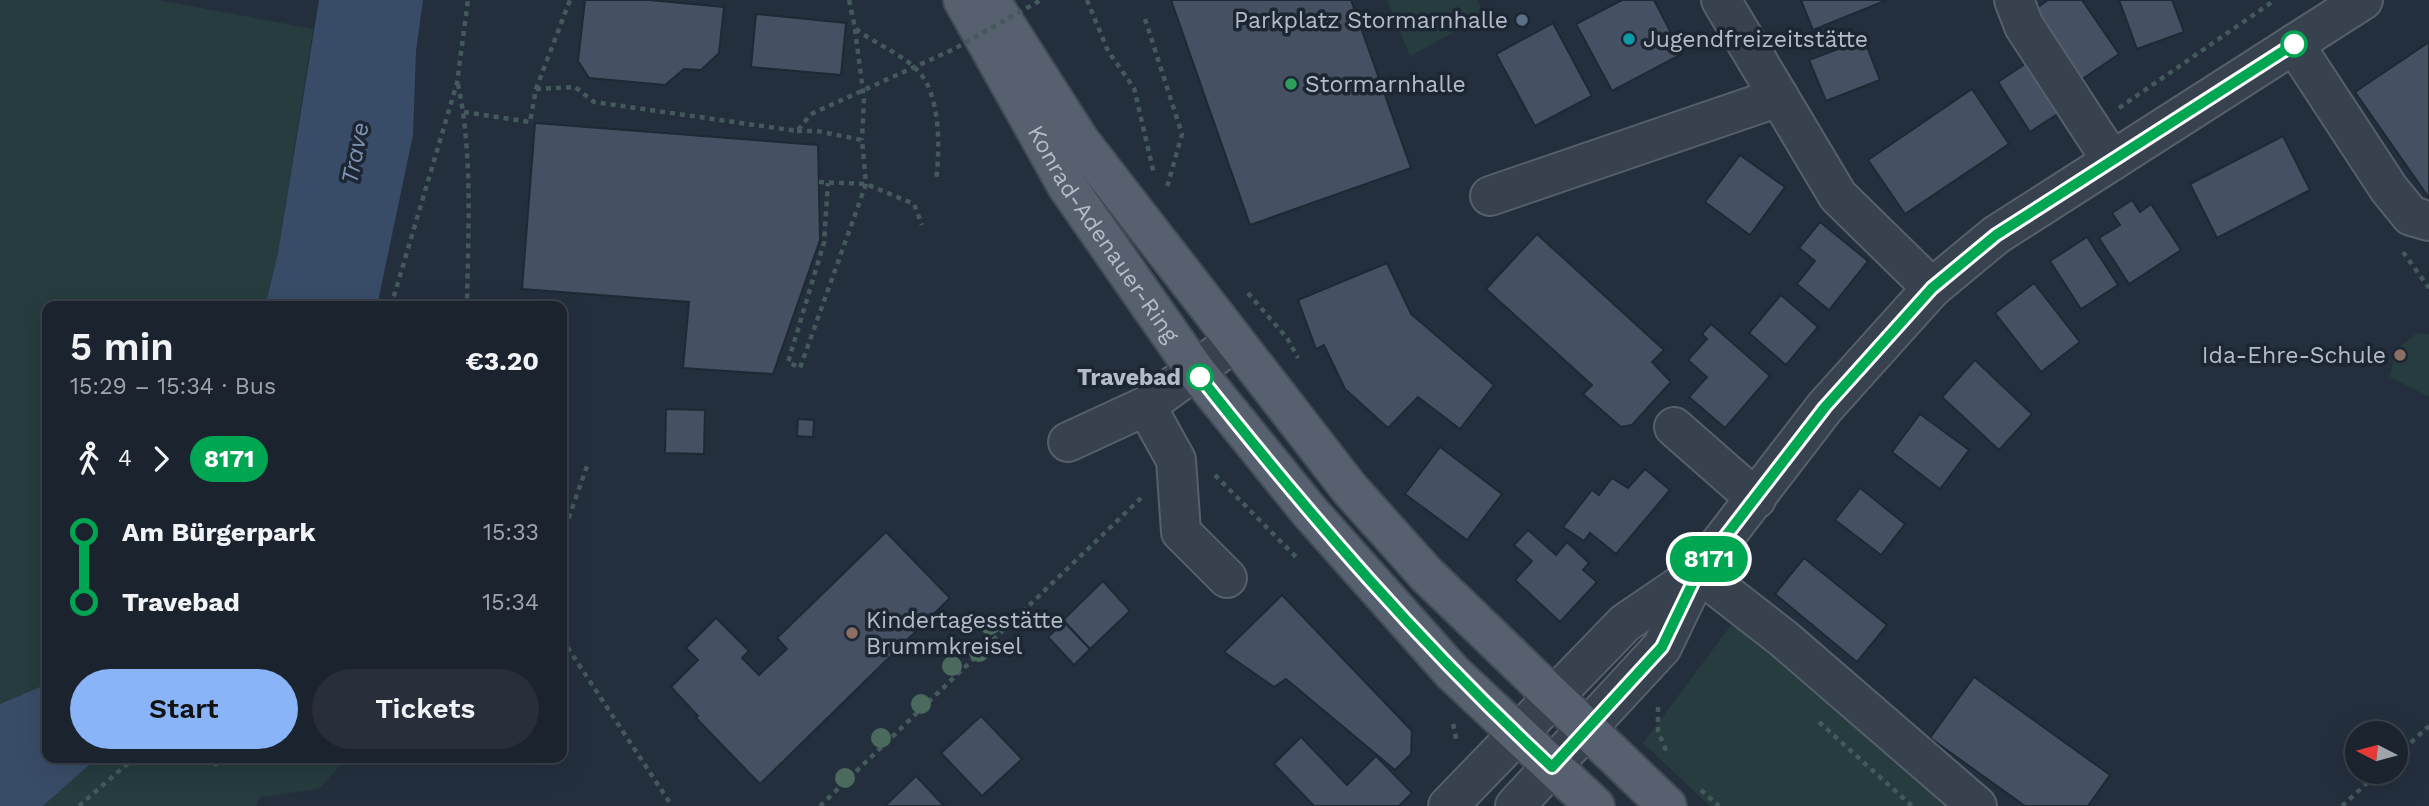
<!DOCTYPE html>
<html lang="en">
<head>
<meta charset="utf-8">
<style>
  :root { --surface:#1b232e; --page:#282f3a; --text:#f1f3f6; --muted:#a0a4aa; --line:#39404a; --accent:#8ab4f8 }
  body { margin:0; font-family:"Work Sans",sans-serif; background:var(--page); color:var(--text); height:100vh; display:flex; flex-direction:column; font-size:26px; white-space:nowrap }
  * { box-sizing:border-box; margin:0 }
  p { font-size:23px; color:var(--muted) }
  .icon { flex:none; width:38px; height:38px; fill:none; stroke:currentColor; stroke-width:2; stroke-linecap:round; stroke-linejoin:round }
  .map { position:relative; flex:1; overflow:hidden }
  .sheet { position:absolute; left:42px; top:301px; width:525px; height:462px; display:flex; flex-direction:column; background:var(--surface); border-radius:14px; box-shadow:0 7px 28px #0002,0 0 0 2px var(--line) }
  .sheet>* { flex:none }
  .badge { padding:0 14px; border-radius:23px; font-size:24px; line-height:46px }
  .needle { width:46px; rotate:276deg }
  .fabs { position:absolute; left:2345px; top:721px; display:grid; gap:14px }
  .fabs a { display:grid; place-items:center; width:63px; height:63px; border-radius:50%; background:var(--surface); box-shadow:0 7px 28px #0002,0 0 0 2px var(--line); font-size:35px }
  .map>.badge { position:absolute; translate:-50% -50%; box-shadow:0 0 0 4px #fff }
  .legs { display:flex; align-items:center; gap:10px; height:77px; padding:0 28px; font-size:23px }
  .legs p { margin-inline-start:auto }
  .overview { display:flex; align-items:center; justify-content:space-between; height:119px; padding:0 28px }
  h1 { font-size:38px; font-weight:600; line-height:52px }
  .action { display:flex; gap:14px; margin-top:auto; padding:14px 28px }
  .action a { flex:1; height:80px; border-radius:42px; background:var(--accent); color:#111; font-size:28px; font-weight:600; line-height:80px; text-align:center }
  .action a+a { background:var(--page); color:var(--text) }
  ul { padding:0 28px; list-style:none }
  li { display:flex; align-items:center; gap:24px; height:70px; font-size:26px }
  li i { display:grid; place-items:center; width:10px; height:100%; margin:0 9px; background:currentColor }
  li i::after { content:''; width:18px; height:18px; margin:-9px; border:5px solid; border-radius:50%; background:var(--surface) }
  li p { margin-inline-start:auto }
  li:first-child i { background:linear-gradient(#0000 50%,currentColor 0) }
  li:last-child i { background:linear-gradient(currentColor 50%,#0000 0) }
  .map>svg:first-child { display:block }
  .green { fill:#263c3f }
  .water { fill:#394c67 }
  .building { fill:#455162; stroke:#1f2835; stroke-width:2 }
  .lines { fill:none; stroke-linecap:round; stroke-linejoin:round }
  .minor-casing { stroke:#565f6c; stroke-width:42 }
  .major-casing { stroke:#414a57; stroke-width:42 }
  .path { stroke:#44595c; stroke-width:4.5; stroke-dasharray:5 5; stroke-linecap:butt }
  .minor { stroke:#38414e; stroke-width:38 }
  .major { stroke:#56606e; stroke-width:38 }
  .path-bridge { stroke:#44595c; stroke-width:4.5; stroke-dasharray:5 5; stroke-linecap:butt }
  .tree { fill:#4b6a5d }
  .line-1-casing { stroke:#fff; stroke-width:16 }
  .line-1 { stroke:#00a651; stroke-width:10 }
  .service-dot { fill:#5c6f8a; stroke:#1d2633; stroke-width:2.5 }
  .culture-dot { fill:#0f9aa8; stroke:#1d2633; stroke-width:2.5 }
  .stop-1-dot { fill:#fff; stroke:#00a651; stroke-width:3.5 }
  .leisure-dot { fill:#2e9e5b; stroke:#1d2633; stroke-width:2.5 }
  .education-dot { fill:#8d6e63; stroke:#1d2633; stroke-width:2.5 }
  .labels { text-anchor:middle; stroke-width:7; stroke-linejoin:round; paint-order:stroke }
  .poi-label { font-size:23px; fill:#b4bcc9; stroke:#1d2633; text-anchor:start }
  .street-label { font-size:23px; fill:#b4bcc9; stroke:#1d2633 }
  .stop-label { font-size:23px; font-weight:bold; fill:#b4bcc9; stroke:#1d2633; text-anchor:end }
  .water-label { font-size:24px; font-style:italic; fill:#7c92b1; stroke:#1d2633 }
</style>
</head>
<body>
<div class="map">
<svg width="2429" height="806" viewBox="0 0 2429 806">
  <rect width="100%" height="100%" fill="#242f3e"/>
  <g class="green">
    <path d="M0,0H158L313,29L278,253L265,306H47V684L0,704Z"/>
    <path d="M1387,0H1477L1484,16L1410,56Z"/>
    <path d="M2417,333L2429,334V397L2390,377L2395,351Z"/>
    <path d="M1749,601L1982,806H1710L1643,743Z"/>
    <path d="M97,758H347L319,789L260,797L256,806H43Z"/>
  </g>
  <g class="water">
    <path d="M319,0H423L416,51L413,135L377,306H265L278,253Z"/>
    <path d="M47,684V758H97L43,806H0V704Z"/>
  </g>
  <g class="building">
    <path d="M585,0H649L724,7L719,53L701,70L684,69L665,85L589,78L578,61Z"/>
    <path d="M1171,0H1351L1411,168L1250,225Z"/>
    <path d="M1622,0H1654L1682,54L1612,91L1576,24Z"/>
    <path d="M1801,0H1887L1813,30Z"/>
    <path d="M2048,0H2082L2119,54L2075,84L2028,14Z"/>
    <path d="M2119,0H2172L2184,32L2137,49Z"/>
    <path d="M756,14L846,23L841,75L751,67Z"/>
    <path d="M1553,23L1592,96L1535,126L1496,54Z"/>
    <path d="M1864,39L1880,80L1826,101L1809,60Z"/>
    <path d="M2429,42V198L2355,92Z"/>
    <path d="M2035,57L2068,107L2030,132L1998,82Z"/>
    <path d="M1972,89L2009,144L1905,214L1868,160Z"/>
    <path d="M535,123L818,145L820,240L773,374L683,368L689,302L522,289Z"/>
    <path d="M2283,136L2310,190L2217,238L2190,184Z"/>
    <path d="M1740,155L1785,187L1750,235L1705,202Z"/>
    <path d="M2132,200L2140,212L2151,204L2181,250L2129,284L2099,238L2120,225L2112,213Z"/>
    <path d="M1820,222L1868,261L1829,310L1797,284L1815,261L1799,248Z"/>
    <path d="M1537,234L1664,350L1652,362L1671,382L1632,425L1621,427L1583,394L1592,385L1486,289Z"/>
    <path d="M2087,237L2118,285L2081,309L2050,261Z"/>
    <path d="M1387,263L1411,314L1494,385L1460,429L1418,397L1388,428L1345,389L1324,345L1316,349L1298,300Z"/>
    <path d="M2034,283L2080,342L2041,372L1995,313Z"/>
    <path d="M1781,295L1818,327L1786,365L1749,333Z"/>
    <path d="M1711,324L1770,376L1725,428L1689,397L1707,377L1688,360L1707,339L1702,334Z"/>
    <path d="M1975,360L2032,414L1999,450L1942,397Z"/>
    <path d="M666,409L705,410L704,454L665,453Z"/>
    <path d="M1920,414L1969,450L1940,489L1892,452Z"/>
    <path d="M798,419L814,420L813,437L797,436Z"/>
    <path d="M1440,447L1502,494L1467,540L1405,494Z"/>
    <path d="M1645,469L1670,490L1616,554L1590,533L1584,541L1563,527L1592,490L1599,495L1612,478L1628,488Z"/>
    <path d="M1860,488L1905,524L1881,555L1835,520Z"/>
    <path d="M1528,530L1556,555L1567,542L1589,563L1583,570L1597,582L1560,622L1515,580L1532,561L1514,545Z"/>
    <path d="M886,532L950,598L760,784L696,718L698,716L671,687L698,660L686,648L716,618L749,651L742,658L759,675L787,649L777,638Z"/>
    <path d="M1804,558L1887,625L1857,662L1775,594Z"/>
    <path d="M1103,581L1130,611L1090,649L1063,620Z"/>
    <path d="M1282,595L1412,731L1411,754L1395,770L1286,679L1274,687L1224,652Z"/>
    <path d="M1064,622L1090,649L1074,665L1048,637Z"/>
    <path d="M1974,677L2110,775L2088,806H2025L1930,738Z"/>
    <path d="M981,716L1022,759L982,796L941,753Z"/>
    <path d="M1301,737L1347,785L1376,756L1412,793L1399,806H1314L1274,764Z"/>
    <path d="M916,776L944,806H885Z"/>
  </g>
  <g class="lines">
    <g class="minor-casing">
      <g id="minor">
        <path d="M1721,0L1838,196L1932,288"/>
        <path d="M2014,0L2024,26L2112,161"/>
        <path d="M2294,44L2389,189L2411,216L2429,221"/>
        <path d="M1490,196L1779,97"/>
        <path d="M1146,406L1176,460L1181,532L1227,578"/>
        <path d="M1674,427L1756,499"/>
        <path d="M1068,442L1146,406L1234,342"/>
        <path d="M1698,572L1784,639L1977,806"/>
        <path d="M1448,806L1625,623L1697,574"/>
        <path d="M1515,806L1662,647L1698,572L1825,407L1932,288L1996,235L2363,0"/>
      </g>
    </g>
    <g class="major-casing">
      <g id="major">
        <path id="s1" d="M963,0L1067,186L1195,370L1309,511L1452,672L1595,806"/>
        <path d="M990,0L1080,141L1349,488L1426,574L1667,806"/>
      </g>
    </g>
    <g class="path">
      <path d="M849,0L855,28C874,44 900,52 918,71C941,95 940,149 936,181"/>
      <path d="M1087,0L1108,51L1134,88L1154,174"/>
      <path d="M1145,19L1182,134L1166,191"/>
      <path d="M855,29L864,99L862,140"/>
      <path d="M458,84C473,155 468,233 467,306"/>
      <path d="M536,89L575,87L594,102L797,131L811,114"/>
      <path d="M2119,108L2275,0"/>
      <path d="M464,112L530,122L536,89L570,0"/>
      <path d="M797,131H817L862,140L866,184L800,368L788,362L824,243L828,183"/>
      <path d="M819,182L866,184L914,204L922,225"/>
      <path d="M2403,252L2429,288"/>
      <path d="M1248,293L1287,338L1298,358"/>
      <path d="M391,306L457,83L468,0"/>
      <path d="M1215,475L1297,558"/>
      <path d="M562,537L587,466"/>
      <path d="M562,639L672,806"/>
      <path d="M1658,707V731L1667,753"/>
      <path d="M1819,722L1912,806"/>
      <path d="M1453,724L1457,743"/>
      <path d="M2396,756L2429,726"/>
      <path d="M195,758L216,764L222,758"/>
      <path d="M1701,790L1719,806"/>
      <path d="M79,806L134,758"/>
      <path d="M820,806L1141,498"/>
      <path d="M2342,806L2379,772"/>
    </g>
    <use href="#minor" class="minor"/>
    <use href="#major" class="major"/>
    <path class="path-bridge" d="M811,114L954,49L1041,0"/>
  </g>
  <g class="tree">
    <circle cx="990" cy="625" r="10"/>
    <circle cx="979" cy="652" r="10"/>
    <circle cx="952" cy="666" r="10"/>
    <circle cx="921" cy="704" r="10"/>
    <circle cx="881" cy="738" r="10"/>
    <circle cx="845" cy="778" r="10"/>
  </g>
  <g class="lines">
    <g class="line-1-casing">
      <path id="line-1" d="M1200,377C1309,515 1423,647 1552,767L1662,647L1698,572L1825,407L1932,288L1996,235L2294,44"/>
    </g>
    <use href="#line-1" class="line-1"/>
  </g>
  <circle class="service-dot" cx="1522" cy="20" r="7"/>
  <circle class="culture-dot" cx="1629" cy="39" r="7"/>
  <g class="stop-1-dot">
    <circle cx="2294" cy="44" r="12"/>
    <circle cx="1200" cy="377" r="12"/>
  </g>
  <circle class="leisure-dot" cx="1291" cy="84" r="7"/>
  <g class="education-dot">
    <circle cx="2400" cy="355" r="7"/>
    <circle cx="852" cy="633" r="7"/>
  </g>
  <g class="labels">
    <g class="poi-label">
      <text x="1508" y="28" text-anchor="end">Parkplatz Stormarnhalle</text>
      <text x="1643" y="47">Jugendfreizeitstätte</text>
      <text x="1305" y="92">Stormarnhalle</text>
      <text x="2386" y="363" text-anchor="end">Ida-Ehre-Schule</text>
      <text x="866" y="628">Kindertagesstätte<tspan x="866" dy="26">Brummkreisel</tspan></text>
    </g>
    <g class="street-label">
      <text dy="8" stroke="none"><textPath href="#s1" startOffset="273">Konrad-Adenauer-Ring</textPath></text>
    </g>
    <g class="stop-label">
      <text x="1181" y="385">Travebad</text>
    </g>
    <g class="water-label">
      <text transform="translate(355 153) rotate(-79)" y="8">Trave</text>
    </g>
  </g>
</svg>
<div class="fabs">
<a><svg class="needle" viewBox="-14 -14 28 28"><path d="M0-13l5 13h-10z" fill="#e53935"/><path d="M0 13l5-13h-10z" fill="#a0a4aa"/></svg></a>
</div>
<b class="badge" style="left:1709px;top:559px;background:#00a651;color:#fff">8171</b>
<section class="sheet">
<div class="overview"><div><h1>5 min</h1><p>15:29 – 15:34 · Bus</p></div><b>€3.20</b></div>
<div class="legs"><svg class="icon" aria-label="walk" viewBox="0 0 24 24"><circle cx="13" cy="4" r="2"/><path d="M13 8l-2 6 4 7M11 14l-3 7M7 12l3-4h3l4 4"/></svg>4<svg class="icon" aria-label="forward" viewBox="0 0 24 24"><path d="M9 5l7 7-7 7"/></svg><b class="badge" style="background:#00a651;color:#fff">8171</b></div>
<ul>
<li><i style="color:#00a651"></i><b>Am Bürgerpark</b><p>15:33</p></li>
<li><i style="color:#00a651"></i><b>Travebad</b><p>15:34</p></li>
</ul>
<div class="action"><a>Start</a><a>Tickets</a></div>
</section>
</div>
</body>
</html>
